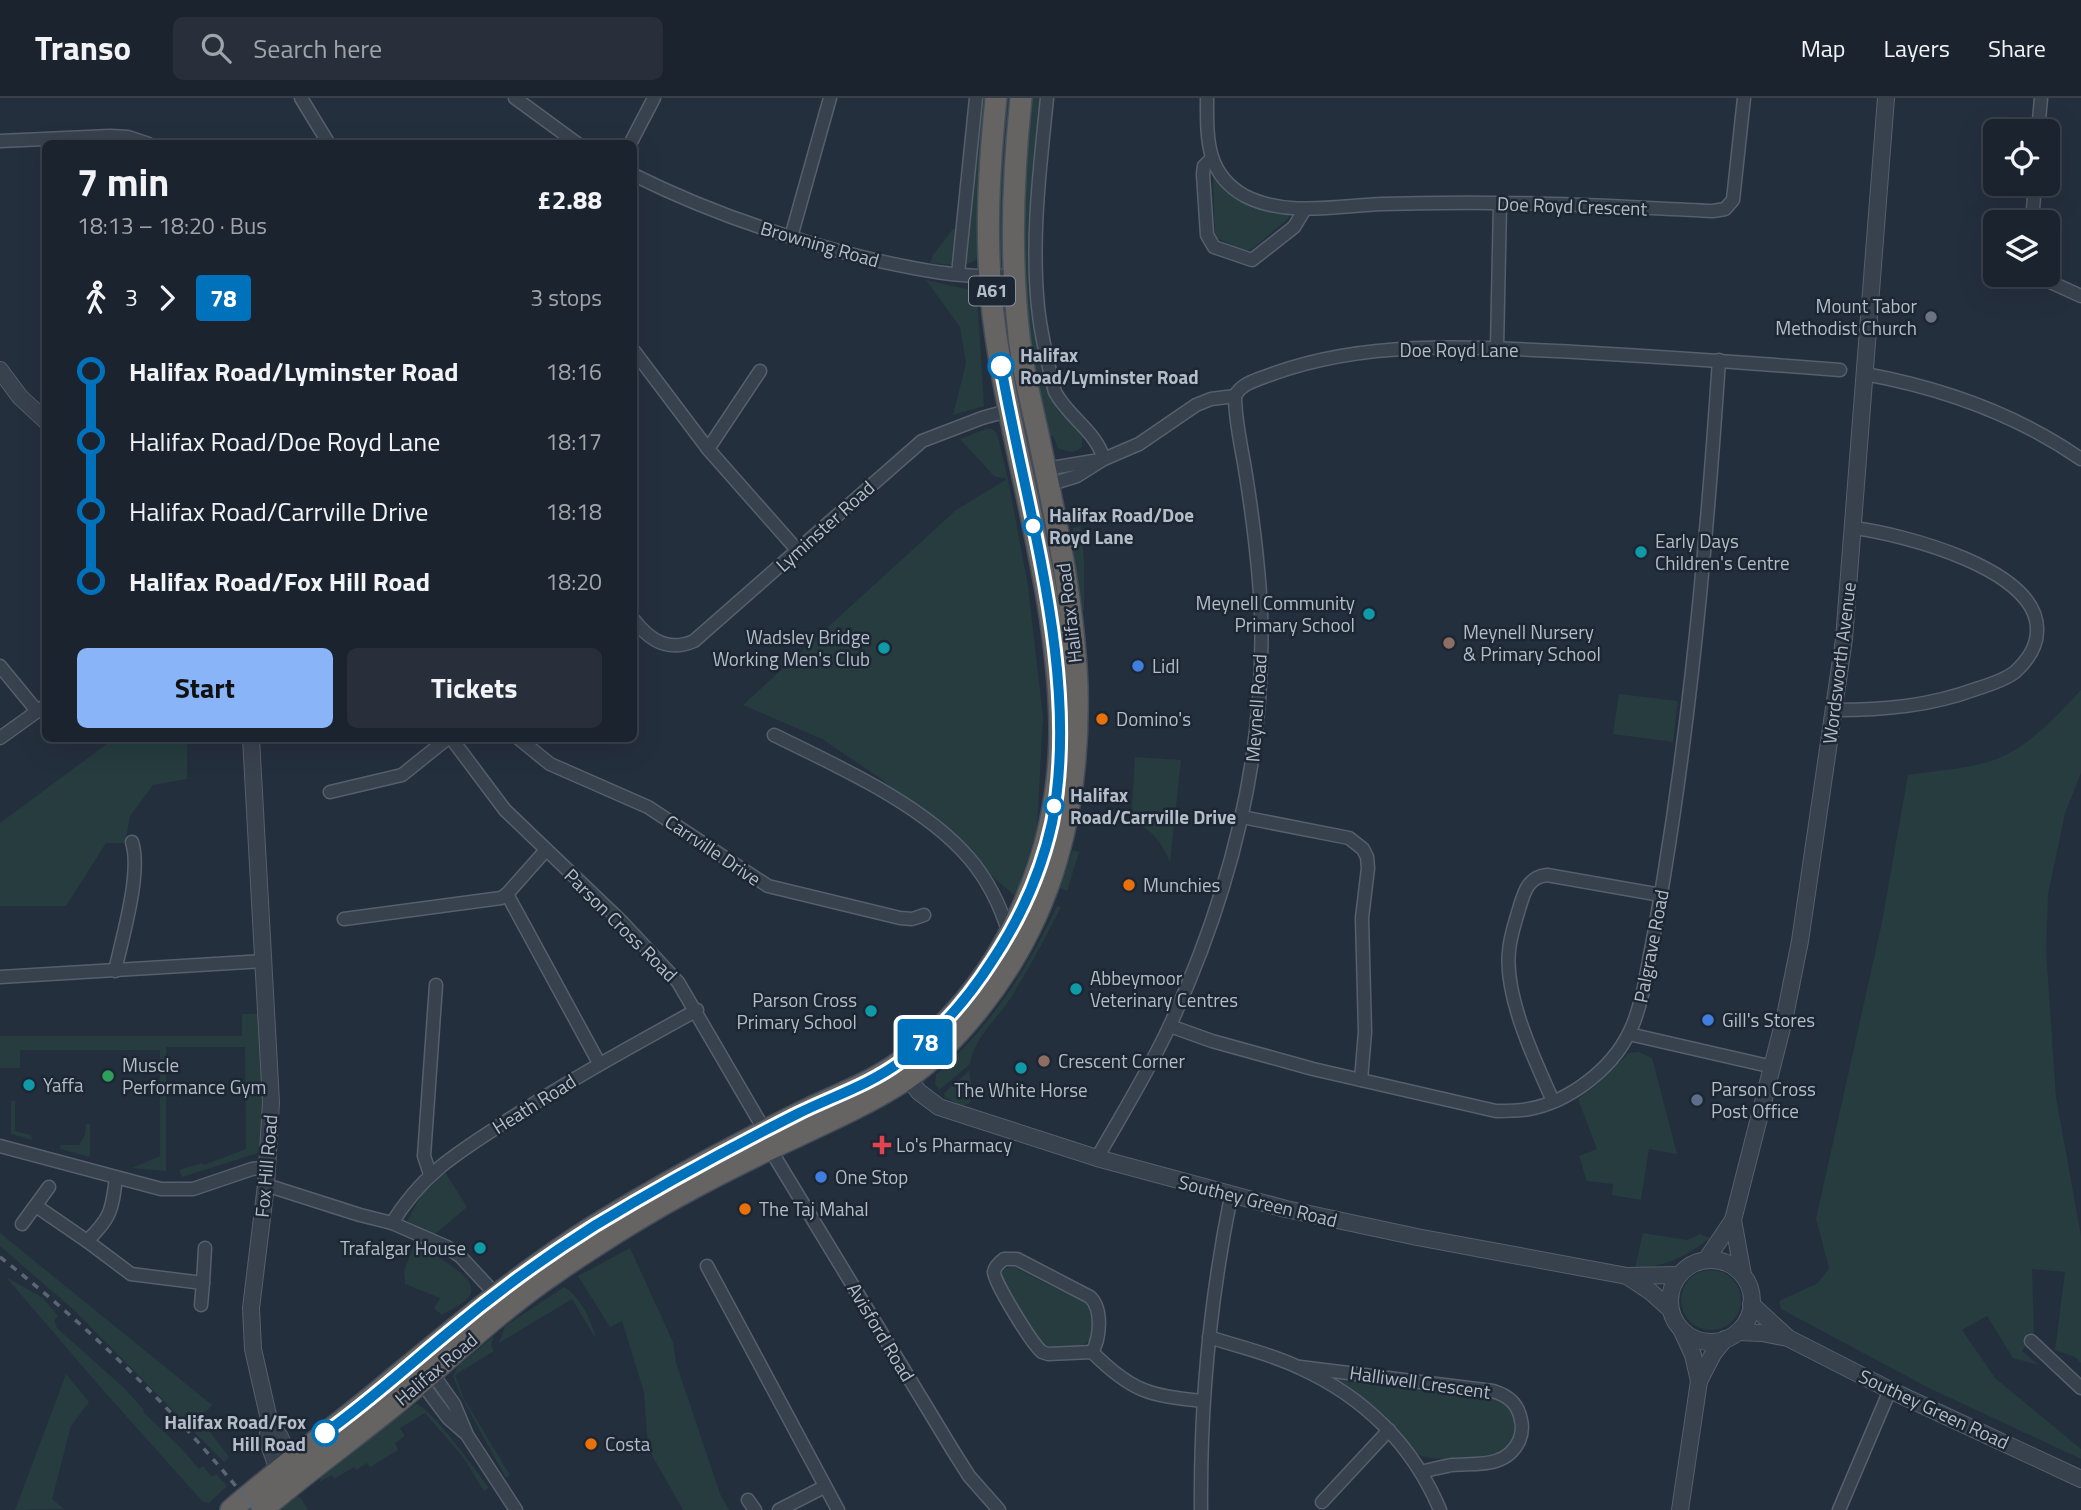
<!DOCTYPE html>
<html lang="en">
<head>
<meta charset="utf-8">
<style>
  :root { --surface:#1b232e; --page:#282f3a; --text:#f1f3f6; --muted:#a0a4aa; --line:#39404a; --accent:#8ab4f8 }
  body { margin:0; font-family:"Titillium Web",sans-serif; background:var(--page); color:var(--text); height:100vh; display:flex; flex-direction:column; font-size:26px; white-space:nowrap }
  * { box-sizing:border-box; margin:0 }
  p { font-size:23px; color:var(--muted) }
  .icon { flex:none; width:38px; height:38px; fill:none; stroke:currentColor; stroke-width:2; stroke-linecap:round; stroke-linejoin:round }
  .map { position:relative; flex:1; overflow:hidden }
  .panel { position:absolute; left:42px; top:42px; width:595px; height:602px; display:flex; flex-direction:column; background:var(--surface); border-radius:10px; box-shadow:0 7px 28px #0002,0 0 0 2px var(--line) }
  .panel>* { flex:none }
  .badge { padding:0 14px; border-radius:5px; font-size:24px; line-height:46px }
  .buttons { position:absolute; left:1983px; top:21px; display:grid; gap:14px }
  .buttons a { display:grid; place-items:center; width:77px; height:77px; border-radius:10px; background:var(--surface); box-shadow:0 7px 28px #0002,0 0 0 2px var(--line); font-size:35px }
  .map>.badge { position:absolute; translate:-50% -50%; box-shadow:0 0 0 4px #fff }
  .legs { display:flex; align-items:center; gap:10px; height:77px; padding:0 35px; font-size:23px }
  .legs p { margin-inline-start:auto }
  .headline { display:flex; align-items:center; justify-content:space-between; height:119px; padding:0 35px }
  h1 { font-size:38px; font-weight:700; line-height:52px }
  .action { display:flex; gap:14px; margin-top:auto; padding:14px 35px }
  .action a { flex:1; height:80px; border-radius:10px; background:var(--accent); color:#111; font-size:28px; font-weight:700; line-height:80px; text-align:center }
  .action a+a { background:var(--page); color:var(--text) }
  ul { padding:0 35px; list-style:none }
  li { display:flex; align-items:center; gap:24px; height:70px; font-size:26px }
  li i { display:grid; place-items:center; width:10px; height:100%; margin:0 9px; background:currentColor }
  li i::after { content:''; width:18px; height:18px; margin:-9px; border:5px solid; border-radius:50%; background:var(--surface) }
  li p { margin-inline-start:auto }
  li:first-child i { background:linear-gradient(#0000 50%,currentColor 0) }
  li:last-child i { background:linear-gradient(currentColor 50%,#0000 0) }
  header { display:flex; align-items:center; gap:42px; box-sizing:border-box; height:98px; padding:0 35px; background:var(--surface); border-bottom:2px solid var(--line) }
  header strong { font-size:33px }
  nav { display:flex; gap:38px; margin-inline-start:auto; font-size:24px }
  .search { width:490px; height:63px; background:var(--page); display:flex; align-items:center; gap:18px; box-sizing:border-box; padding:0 24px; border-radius:10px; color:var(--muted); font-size:26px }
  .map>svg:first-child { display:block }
  .green { fill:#263c3f }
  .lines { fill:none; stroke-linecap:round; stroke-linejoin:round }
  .minor-casing { stroke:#565f6c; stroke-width:15 }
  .tertiary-casing { stroke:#565f6c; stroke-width:18 }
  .trunk-casing { stroke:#434c59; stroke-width:24 }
  .minor { stroke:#38414e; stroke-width:12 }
  .tertiary { stroke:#38414e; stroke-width:16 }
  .trunk { stroke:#656462; stroke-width:21 }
  .rail { stroke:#5a6575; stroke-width:3.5; stroke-dasharray:7 7; stroke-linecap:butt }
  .line-1-casing { stroke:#fff; stroke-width:16 }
  .line-1 { stroke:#0072bc; stroke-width:10 }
  .worship-dot { fill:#6b7280; stroke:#1d2633; stroke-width:2.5 }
  .stop-1-dot { fill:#fff; stroke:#0072bc; stroke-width:3.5 }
  .culture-dot { fill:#0f9aa8; stroke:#1d2633; stroke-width:2.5 }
  .education-dot { fill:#8d6e63; stroke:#1d2633; stroke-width:2.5 }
  .shop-dot { fill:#3f7fe0; stroke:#1d2633; stroke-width:2.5 }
  .food-dot { fill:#e8710a; stroke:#1d2633; stroke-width:2.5 }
  .leisure-dot { fill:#2e9e5b; stroke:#1d2633; stroke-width:2.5 }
  .service-dot { fill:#5c6f8a; stroke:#1d2633; stroke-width:2.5 }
  .health-dot { fill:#e0444e; stroke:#1d2633; stroke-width:2.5 }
  .labels { text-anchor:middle; stroke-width:5; stroke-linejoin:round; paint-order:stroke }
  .shield { fill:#1d2633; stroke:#878f9c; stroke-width:2 }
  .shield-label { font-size:18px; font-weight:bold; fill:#b4bcc9 }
  .street-label { font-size:19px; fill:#b4bcc9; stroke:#1d2633 }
  .poi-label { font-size:19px; fill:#b4bcc9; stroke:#1d2633; text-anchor:start }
  .stop-label { font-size:19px; font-weight:bold; fill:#b4bcc9; stroke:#1d2633; text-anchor:start }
</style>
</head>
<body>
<header>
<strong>Transo</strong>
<div class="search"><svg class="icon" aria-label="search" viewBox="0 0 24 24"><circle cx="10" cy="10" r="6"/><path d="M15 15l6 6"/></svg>Search here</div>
<nav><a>Map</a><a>Layers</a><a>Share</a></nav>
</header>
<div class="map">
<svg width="2081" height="1412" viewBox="0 0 2081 1412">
  <rect width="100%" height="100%" fill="#242f3e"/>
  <g class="green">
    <path d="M982,0H989L979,158C969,172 947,166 930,165L933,157L953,131H967Z"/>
    <path d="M1004,0H1014L1005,157L1000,163H996Z"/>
    <path d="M1029,0H1045L1035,82L1046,269L1057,312L1089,341L1082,340V349C1074,356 1068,354 1058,350L1053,338L1048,339L1027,238L1019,170Z"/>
    <path d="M1213,79C1234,100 1257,114 1287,114L1289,120L1252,151L1244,153L1215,139Z"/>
    <path d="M926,182L971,192L977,198L984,308L953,317L966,265L960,229Z"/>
    <path d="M1000,193L1005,197L1022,289L1019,296L1015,297Z"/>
    <path d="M986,331H992L997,335L1008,381L1028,488L1043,619L1037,730L1016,799L880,680L822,641L743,607L956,412L1007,381L994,378L960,341Z"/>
    <path d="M1081,428L1084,462V512L1079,513L1073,471V430Z"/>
    <path d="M2081,592V675L2065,715L2048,797L2046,852L2056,999L2081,1138V1265L2075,1259L2055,1252L2065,1174L2032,1171L2034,1237L2022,1253L2039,1267L2013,1260L1987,1218L1962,1232L1995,1280L2081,1351V1361L1929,1290L1781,1211L1779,1203L1818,1185L1829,1170L1816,1121L1882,824L1908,677C1934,673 1962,671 1988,664C2025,653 2056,619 2081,592Z"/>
    <path d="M1619,596L1678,603L1673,644L1613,636Z"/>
    <path d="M115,640L187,641V681L153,687L130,718L125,745H106L66,808H0V725Z"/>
    <path d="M1135,659L1181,662L1170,764C1162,745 1151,729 1131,724Z"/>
    <path d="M1073,752L1079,754L1067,793L1060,790Z"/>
    <path d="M1057,808L1061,809C1045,840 1029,871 1010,901C996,922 974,940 970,966L939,992L935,986L936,977C951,961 968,947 982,929C1013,892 1037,851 1057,808Z"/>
    <path d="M242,916H259L265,980L261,1052L258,1055L182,1079L179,1072L202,1065L204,1067L246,1051L245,949H166V1073L132,1070L160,1058V952H20V970H0V938H242Z"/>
    <path d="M1639,954L1652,960L1677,1056L1649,1051L1641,1102L1612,1097L1613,1086L1587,1083L1579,1058L1597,1051L1578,1001L1598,986L1629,955Z"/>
    <path d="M969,973L973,997L969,1006L961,1008L945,999L944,995Z"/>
    <path d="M11,1003H15V1033L31,1037L32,1042L11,1036Z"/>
    <path d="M86,1026H90V1059L60,1051L61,1047H79L85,1037Z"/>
    <path d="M445,1074L467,1109L434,1137L407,1123L421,1098Z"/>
    <path d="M0,1135L212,1307L200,1321L229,1359L224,1364L75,1213L0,1148Z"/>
    <path d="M1643,1135L1687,1142L1700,1136L1710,1140C1686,1158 1666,1169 1635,1170Z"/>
    <path d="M414,1147C426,1153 481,1178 470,1197C465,1206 450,1212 442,1217L434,1210L440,1200L405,1186L404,1173Z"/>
    <path d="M630,1150L673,1244L676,1265L720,1396L729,1412H683L648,1350L644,1294L622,1223L610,1229L578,1178Z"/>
    <path d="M1014,1169L1087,1206L1092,1214L1093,1241L1077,1250L1047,1252L1039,1247L1001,1182L1002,1174L1006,1170Z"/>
    <circle cx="1711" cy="1202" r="30"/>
    <path d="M6,1179L43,1200L58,1218L54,1222L57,1230L124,1290L144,1312L143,1314L181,1350L199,1371L203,1368L212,1379L216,1376L227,1388L209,1405L203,1404L102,1291Z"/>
    <path d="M564,1189C580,1198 592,1223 596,1241L572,1201L499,1245L505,1228Z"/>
    <path d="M494,1238L491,1247L494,1253L455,1277L464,1301L510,1377L506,1380L461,1298L453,1278L458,1268Z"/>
    <path d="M66,1276L89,1304L71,1328L52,1401L64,1411L15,1412Z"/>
    <path d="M1330,1277L1490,1298C1495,1300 1502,1301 1505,1304C1522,1317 1518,1346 1501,1355C1487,1363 1438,1363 1422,1358C1405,1352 1394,1327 1382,1315C1367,1300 1344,1293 1330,1277Z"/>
    <path d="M416,1306C431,1309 477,1374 489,1390L484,1393L463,1359L425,1315L400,1330L405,1338L395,1345L398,1352L370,1369L367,1365L356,1372L354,1369L334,1381L332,1377L320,1384L321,1375Z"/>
    <path d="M288,1398L300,1399L308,1412H271Z"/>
  </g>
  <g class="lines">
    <g class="minor-casing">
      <g id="minor">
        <path d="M301,0L329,46"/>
        <path d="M515,0L578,46"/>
        <path d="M1047,0C1040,70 1031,139 1038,209C1041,238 1048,266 1055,294C1069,320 1095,332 1104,361"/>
        <path d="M1207,0C1207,39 1205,76 1245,98C1286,119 1338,108 1382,106C1421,105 1460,104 1499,105C1571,105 1642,110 1713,113L1725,111L1733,102L1744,0"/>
        <path d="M2038,33L2041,0"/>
        <path d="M0,43L110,38L128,39L149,46"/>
        <path d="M630,46L654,0"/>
        <path d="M1211,61L1204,68L1203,76L1207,137L1214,149L1252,162L1294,129L1305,111"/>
        <path d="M634,77C708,114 785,140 866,160C914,171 965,182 1015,177"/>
        <path d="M2032,124L2035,86"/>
        <path d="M791,139L830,0"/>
        <path d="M958,176L976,0"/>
        <path d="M2043,177L2048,183L2081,198"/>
        <path d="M1497,250L1500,105"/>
        <path d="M634,253L708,351L798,453"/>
        <path d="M1865,276C1942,290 2016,316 2081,361"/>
        <path d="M1235,298C1242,284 1260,281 1275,275C1371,241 1475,249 1575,254C1663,259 1752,265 1840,272"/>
        <path d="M708,351L760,273"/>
        <path d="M1045,371L1100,362"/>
        <path d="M1048,387L1077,378L1104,361L1139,346L1196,307L1211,301L1235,298"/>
        <path d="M634,522C650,543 669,554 694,543L922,343L982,320L1014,311"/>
        <path d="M0,568L37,613"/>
        <path d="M1835,612C1884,612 1930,608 1976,591C1989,587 2005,582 2015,574C2027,563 2037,549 2037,533C2040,471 1902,436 1854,430"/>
        <path d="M774,637C837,668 923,706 969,760C987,781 1001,809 1009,836"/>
        <path d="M0,640L46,607"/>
        <path d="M451,640L505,712L623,825L678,884L765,1033"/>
        <path d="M518,640L550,666L648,709L768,788L900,820L912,821L924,817"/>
        <path d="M330,694L402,677L448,640"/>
        <path d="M1242,719L1349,740L1363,751L1367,759L1368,770L1362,820L1365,934L1361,982"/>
        <path d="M507,796L599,965"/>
        <path d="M344,821L501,800L507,796L546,752"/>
        <path d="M115,873C122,840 142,775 132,744"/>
        <path d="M0,879L264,863"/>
        <path d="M1170,928L1212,943L1313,971L1496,1013C1507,1013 1518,1013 1529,1011C1568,1004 1611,972 1629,935C1637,920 1640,905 1644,889C1685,682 1705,472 1719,262"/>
        <path d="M1629,936L1773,969"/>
        <path d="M1553,1003C1535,963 1504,898 1509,853C1510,839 1515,825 1519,811C1524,794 1528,779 1547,777L1661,797"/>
        <path d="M0,1048L161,1091H193L252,1071L268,1069"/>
        <path d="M770,1051L952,1351L969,1378L999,1412"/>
        <path d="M1097,1060C1122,1016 1150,971 1171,925C1230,796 1266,657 1261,514C1259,468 1253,422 1246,377C1242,351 1235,324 1235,298"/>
        <path d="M430,1076L424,1058L436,887"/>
        <path d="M116,1080C112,1112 111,1120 87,1143L131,1176L203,1185L205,1150"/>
        <path d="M266,1087L360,1117L392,1125L447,1149L460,1158L499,1200"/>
        <path d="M36,1108L87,1143"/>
        <path d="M392,1125C422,1076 456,1056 502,1026C566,984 630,949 697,912"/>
        <path d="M22,1126L49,1089"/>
        <path d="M707,1168L838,1412"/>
        <path d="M201,1207L203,1185"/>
        <path d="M1209,1239C1239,1249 1272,1256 1300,1270C1364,1299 1413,1347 1440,1412"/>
        <path d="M2031,1243L2081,1290"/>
        <path d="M1092,1254C1100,1241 1103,1211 1090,1199L1017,1161H1004C1000,1164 995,1168 994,1174C994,1184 1032,1246 1042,1254L1048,1256L1092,1254C1131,1293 1149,1298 1203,1303"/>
        <path d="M1300,1269L1493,1293C1509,1298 1518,1306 1521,1322C1523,1330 1522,1336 1519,1343C1506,1370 1478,1365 1452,1367C1442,1369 1431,1371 1421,1374"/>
        <path d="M432,1275L454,1306L467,1337L516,1412"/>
        <path d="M421,1284L448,1320L464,1334"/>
        <path d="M748,1402L755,1412"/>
        <path d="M1322,1404L1389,1332"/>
        <path d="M779,1412L824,1389"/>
        <path d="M1201,1412C1200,1306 1210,1202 1231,1098"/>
        <path d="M1839,1412L1890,1292"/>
      </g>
    </g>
    <g class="tertiary-casing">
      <g id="tertiary">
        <path d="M0,272L20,299L46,323"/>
        <path d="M251,640L271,1004L266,1087L251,1210L253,1251L270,1326L280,1339L290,1362"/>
        <path d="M901,971L919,994L939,1009L1097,1060L1286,1111L1417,1139L1627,1178L1679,1177"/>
        <path d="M1733,1122L1743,1177"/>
        <path d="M1706,1162L1733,1122L1785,918L1800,843L1844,541L1886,0"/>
        <circle cx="1711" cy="1203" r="41"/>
        <path d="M1627,1178L1651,1194L1670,1211"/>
        <path d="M1751,1206L1788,1240L1890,1292L2081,1381"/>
        <path d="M1682,1233L1693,1257L1699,1283"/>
        <path d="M1738,1234L1762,1235L1788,1240"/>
        <path d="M270,1326L267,1341L278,1372"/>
        <path d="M1680,1412L1699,1283L1713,1256L1725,1241"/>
      </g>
    </g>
    <g class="trunk-casing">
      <g id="trunk">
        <path d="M231,1412C280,1370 331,1332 381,1291C450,1234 517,1177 593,1129C657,1089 726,1052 794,1018C829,1000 868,987 900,964C1005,886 1061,757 1060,628C1058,496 1015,368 996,238C984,159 988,79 996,0"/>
        <path d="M262,1412C306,1374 353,1341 398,1304C435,1273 471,1239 509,1209C542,1182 578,1159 614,1136C670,1100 731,1069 791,1041C829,1023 870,1005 905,982C933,963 956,939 977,913C1054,818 1080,709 1077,588C1074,503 1055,419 1038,336C1030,300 1021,264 1018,228C1010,152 1013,76 1021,0"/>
      </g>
    </g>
    <use href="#minor" class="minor"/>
    <use href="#tertiary" class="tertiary"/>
    <use href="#trunk" class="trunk"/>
    <path class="rail" d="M0,1159C92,1231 183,1320 255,1412"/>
  </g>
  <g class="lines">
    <g class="line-1-casing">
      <path id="line-1" d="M325,1335C370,1303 411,1265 454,1230C498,1193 545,1159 594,1128C660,1088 728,1051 797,1016C831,999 869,987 900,964C937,936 967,902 992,863C1020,821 1041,775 1052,725C1081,579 1026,412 1001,268"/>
    </g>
    <use href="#line-1" class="line-1"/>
  </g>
  <circle class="worship-dot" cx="1931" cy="219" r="7"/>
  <g class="stop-1-dot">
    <circle cx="1001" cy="268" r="12"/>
    <circle cx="1033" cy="428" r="9"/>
    <circle cx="1054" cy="708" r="9"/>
    <circle cx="325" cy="1335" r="12"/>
  </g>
  <g class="culture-dot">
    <circle cx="1641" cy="454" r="7"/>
    <circle cx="1369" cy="516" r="7"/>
    <circle cx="884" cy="550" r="7"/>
    <circle cx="1076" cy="891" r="7"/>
    <circle cx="871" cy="913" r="7"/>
    <circle cx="1021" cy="970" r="7"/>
    <circle cx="29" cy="987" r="7"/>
    <circle cx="480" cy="1150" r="7"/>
  </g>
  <g class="education-dot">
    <circle cx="1449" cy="545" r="7"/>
    <circle cx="1044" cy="963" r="7"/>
  </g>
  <g class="shop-dot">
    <circle cx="1138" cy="568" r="7"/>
    <circle cx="1708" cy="922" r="7"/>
    <circle cx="821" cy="1079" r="7"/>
  </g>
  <g class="food-dot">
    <circle cx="1102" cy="621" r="7"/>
    <circle cx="1129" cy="787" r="7"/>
    <circle cx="745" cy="1111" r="7"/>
    <circle cx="591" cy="1346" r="7"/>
  </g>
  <circle class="leisure-dot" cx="108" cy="978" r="7"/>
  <circle class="service-dot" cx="1697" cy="1002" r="7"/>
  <path class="health-dot" d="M878.5 1036.5h7v7h7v7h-7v7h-7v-7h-7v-7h7z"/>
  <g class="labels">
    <rect class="shield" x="969" y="178.5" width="46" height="29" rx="5"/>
    <g class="shield-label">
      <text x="992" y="199">A61</text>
    </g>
    <g class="street-label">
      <text transform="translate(1572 108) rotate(2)" y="7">Doe Royd Crescent</text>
      <text transform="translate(820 146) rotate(16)" y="7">Browning Road</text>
      <text x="1459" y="259">Doe Royd Lane</text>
      <text transform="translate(825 428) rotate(-42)" y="7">Lyminster Road</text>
      <text transform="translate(1069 515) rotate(-97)" y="7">Halifax Road</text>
      <text transform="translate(1839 565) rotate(-83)" y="7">Wordsworth Avenue</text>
      <text transform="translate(1256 610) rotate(-86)" y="7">Meynell Road</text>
      <text transform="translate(713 752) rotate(34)" y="7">Carrville Drive</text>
      <text transform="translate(621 827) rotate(45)" y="7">Parson Cross Road</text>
      <text transform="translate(1651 848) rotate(-79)" y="7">Palgrave Road</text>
      <text transform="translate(534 1006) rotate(-32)" y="7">Heath Road</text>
      <text transform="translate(266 1068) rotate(-85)" y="7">Fox Hill Road</text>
      <text transform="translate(1258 1103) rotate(14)" y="7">Southey Green Road</text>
      <text transform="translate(881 1234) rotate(59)" y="7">Avisford Road</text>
      <text transform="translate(436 1271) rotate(-40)" y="7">Halifax Road</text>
      <text transform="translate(1420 1284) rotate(8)" y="7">Halliwell Crescent</text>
      <text transform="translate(1934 1311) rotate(25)" y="7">Southey Green Road</text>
    </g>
    <g class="poi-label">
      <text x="1917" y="215" text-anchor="end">Mount Tabor<tspan x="1917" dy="22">Methodist Church</tspan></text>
      <text x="1655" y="450">Early Days<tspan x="1655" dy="22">Children's Centre</tspan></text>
      <text x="1355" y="512" text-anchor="end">Meynell Community<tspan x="1355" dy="22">Primary School</tspan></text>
      <text x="1463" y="541">Meynell Nursery<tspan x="1463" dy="22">&amp; Primary School</tspan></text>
      <text x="870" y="546" text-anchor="end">Wadsley Bridge<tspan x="870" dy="22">Working Men's Club</tspan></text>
      <text x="1152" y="575">Lidl</text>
      <text x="1116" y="628">Domino's</text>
      <text x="1143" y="794">Munchies</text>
      <text x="1090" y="887">Abbeymoor<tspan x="1090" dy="22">Veterinary Centres</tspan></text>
      <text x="857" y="909" text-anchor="end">Parson Cross<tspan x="857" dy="22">Primary School</tspan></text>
      <text x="1722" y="929">Gill's Stores</text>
      <text x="1058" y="970">Crescent Corner</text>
      <text x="122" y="974">Muscle<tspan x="122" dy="22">Performance Gym</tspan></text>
      <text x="43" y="994">Yaffa</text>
      <text x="1711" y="998">Parson Cross<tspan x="1711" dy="22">Post Office</tspan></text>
      <text x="1021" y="999" text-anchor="middle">The White Horse</text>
      <text x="896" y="1054">Lo's Pharmacy</text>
      <text x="835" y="1086">One Stop</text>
      <text x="759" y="1118">The Taj Mahal</text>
      <text x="466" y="1157" text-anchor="end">Trafalgar House</text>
      <text x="605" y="1353">Costa</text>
    </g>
    <g class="stop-label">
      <text x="1020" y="264">Halifax<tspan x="1020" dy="22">Road/Lyminster Road</tspan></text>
      <text x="1049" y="424">Halifax Road/Doe<tspan x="1049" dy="22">Royd Lane</tspan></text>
      <text x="1070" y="704">Halifax<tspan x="1070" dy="22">Road/Carrville Drive</tspan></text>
      <text x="306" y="1331" text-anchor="end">Halifax Road/Fox<tspan x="306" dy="22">Hill Road</tspan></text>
    </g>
  </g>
</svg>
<div class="buttons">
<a><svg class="icon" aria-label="locate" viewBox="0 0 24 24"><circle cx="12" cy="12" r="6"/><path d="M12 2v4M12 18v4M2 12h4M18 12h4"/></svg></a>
<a><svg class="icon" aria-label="layers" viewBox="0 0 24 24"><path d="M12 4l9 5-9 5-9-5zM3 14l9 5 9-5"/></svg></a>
</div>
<b class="badge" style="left:925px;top:944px;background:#0072bc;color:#fff">78</b>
<section class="panel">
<div class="headline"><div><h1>7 min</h1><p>18:13 – 18:20 · Bus</p></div><b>£2.88</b></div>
<div class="legs"><svg class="icon" aria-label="walk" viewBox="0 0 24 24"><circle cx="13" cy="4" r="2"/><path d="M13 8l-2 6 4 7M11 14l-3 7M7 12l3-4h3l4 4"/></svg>3<svg class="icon" aria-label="forward" viewBox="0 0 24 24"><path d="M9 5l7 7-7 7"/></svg><b class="badge" style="background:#0072bc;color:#fff">78</b><p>3 stops</p></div>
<ul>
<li><i style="color:#0072bc"></i><b>Halifax Road/Lyminster Road</b><p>18:16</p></li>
<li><i style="color:#0072bc"></i><span>Halifax Road/Doe Royd Lane</span><p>18:17</p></li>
<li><i style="color:#0072bc"></i><span>Halifax Road/Carrville Drive</span><p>18:18</p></li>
<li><i style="color:#0072bc"></i><b>Halifax Road/Fox Hill Road</b><p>18:20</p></li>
</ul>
<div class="action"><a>Start</a><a>Tickets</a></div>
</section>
</div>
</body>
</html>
